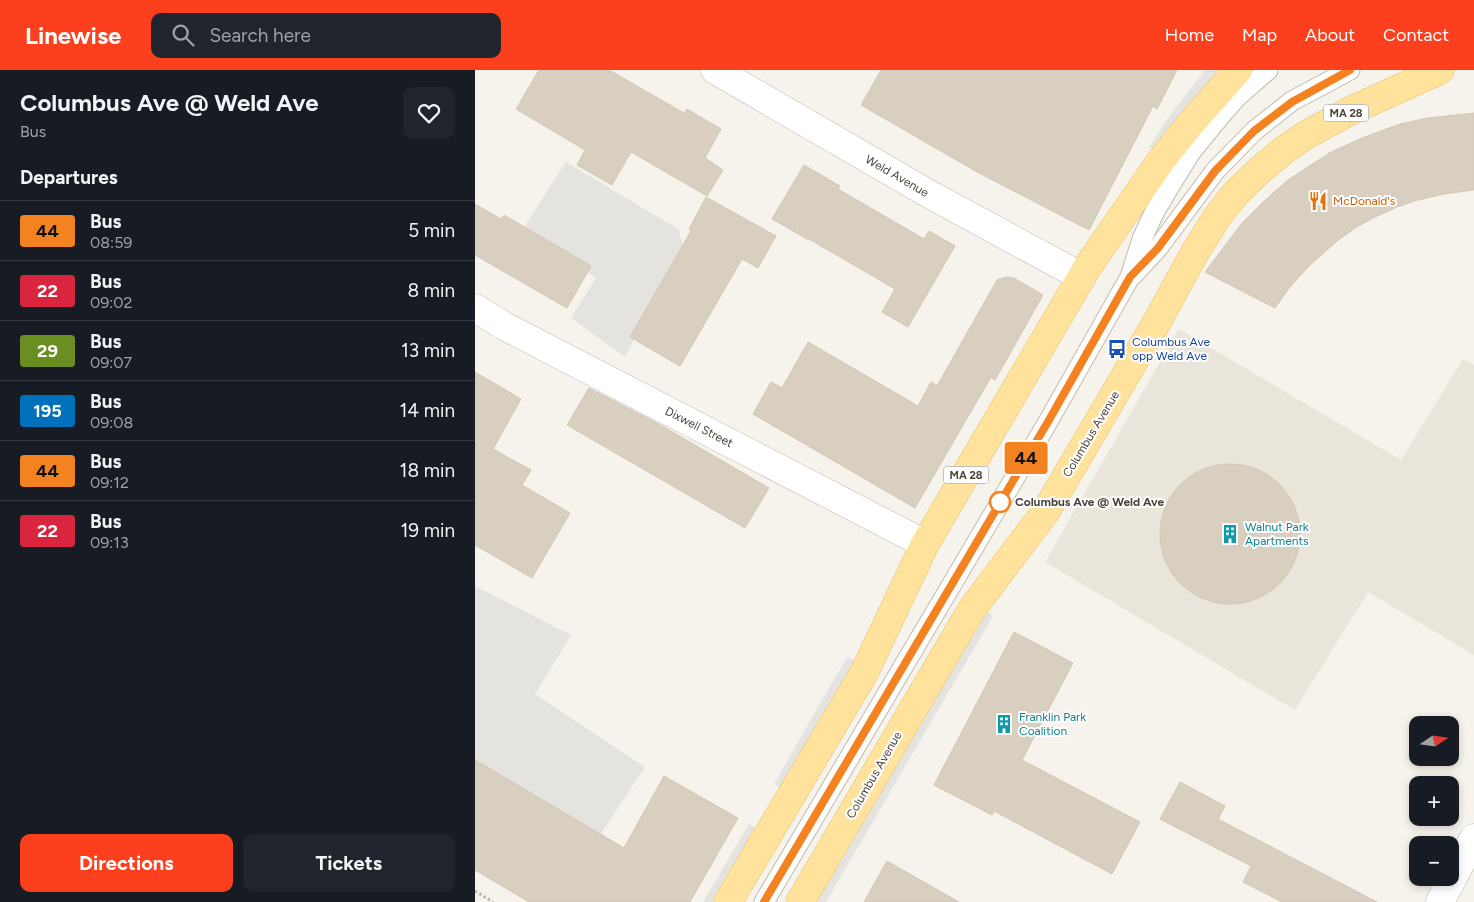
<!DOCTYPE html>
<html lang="en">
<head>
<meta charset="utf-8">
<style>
  :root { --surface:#171b24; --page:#20242c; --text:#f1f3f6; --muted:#9ea1a6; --line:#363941; --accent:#fc3f1d }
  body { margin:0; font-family:Figtree,sans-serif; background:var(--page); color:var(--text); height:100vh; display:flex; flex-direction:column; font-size:19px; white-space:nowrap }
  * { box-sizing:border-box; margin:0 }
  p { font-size:16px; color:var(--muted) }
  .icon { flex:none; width:28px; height:28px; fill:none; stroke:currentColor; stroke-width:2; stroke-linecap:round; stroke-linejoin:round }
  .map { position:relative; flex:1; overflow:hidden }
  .details { display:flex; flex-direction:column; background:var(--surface); width:475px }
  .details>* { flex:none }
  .badge { padding:0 10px; border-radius:4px; font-size:18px; line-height:32px }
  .needle { width:32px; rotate:77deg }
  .controls { position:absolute; left:934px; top:646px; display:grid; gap:10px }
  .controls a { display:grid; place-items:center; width:50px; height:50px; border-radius:10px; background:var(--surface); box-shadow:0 2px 8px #0003; font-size:25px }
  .map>.badge { position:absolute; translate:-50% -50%; box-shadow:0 0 0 2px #fff }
  h2 { padding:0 20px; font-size:19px; line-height:45px }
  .round { display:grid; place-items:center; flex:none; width:52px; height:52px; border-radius:10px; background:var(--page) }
  .overview { display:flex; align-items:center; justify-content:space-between; height:85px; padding:0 20px }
  h1 { font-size:24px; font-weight:700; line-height:38px }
  .primary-button { display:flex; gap:10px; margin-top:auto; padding:10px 20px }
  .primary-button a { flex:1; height:58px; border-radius:10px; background:var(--accent); color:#fff; font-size:20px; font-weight:700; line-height:58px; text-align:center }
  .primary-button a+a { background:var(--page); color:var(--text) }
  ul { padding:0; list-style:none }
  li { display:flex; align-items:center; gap:15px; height:60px; padding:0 20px; border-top:1px solid var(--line) }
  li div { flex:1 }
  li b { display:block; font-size:19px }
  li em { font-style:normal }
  li .badge { min-width:55px; font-weight:700; text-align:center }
  header { display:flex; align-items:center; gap:30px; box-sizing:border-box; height:70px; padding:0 25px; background:var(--accent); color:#fff }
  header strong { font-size:24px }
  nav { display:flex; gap:28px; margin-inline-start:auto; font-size:18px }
  .search { width:350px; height:45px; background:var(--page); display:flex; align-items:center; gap:12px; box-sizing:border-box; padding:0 18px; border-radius:10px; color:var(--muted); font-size:19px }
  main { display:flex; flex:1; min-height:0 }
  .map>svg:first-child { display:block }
  .residential { fill:#eae5da }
  .parking { fill:#e5e3e0 }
  .building { fill:#d8cfc1; stroke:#d3c7b4 }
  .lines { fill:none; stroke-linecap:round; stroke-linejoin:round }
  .service-casing { stroke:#c2bbae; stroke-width:21 }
  .minor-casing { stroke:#c2bbae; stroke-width:29 }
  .primary-casing { stroke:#e6c16a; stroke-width:29 }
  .path { stroke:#c4b79f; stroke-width:3; stroke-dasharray:2.5 2.5; stroke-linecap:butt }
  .service { stroke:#fff; stroke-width:19 }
  .minor { stroke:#fff; stroke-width:28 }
  .primary { stroke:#ffe39c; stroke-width:28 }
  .line-casing { stroke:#fff; stroke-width:11 }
  .line { stroke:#f58220; stroke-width:8 }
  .stop-dot { fill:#fff; stroke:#f58220; stroke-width:2.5 }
  .labels { text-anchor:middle; stroke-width:4; stroke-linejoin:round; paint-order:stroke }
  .shield { fill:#fff; stroke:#817c74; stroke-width:1 }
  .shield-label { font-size:11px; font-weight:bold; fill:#4b4439 }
  .street-label { font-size:12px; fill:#4b4439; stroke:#fff }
  .food-label { font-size:12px; fill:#c56008; stroke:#fff; text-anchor:start }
  .transit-label { font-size:12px; fill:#164399; stroke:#fff; text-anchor:start }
  .stop-label { font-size:12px; font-weight:bold; fill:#4b4439; stroke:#fff; text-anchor:start }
  .culture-label { font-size:12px; fill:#0d838f; stroke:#fff; text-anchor:start }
</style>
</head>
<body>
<header>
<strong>Linewise</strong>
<div class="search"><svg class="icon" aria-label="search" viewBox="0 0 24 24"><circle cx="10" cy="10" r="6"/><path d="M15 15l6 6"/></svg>Search here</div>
<nav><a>Home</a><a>Map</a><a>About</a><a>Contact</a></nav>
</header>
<main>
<section class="details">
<div class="overview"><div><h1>Columbus Ave @ Weld Ave</h1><p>Bus</p></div><a class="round"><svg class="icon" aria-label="heart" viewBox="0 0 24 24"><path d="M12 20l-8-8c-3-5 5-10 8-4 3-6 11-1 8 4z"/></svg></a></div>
<h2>Departures</h2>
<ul>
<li><span class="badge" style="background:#f58220;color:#111">44</span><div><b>Bus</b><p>08:59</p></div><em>5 min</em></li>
<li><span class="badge" style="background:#d7263d;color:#fff">22</span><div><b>Bus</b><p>09:02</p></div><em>8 min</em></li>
<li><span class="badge" style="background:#6b8e23;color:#fff">29</span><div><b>Bus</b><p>09:07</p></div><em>13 min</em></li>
<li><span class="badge" style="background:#0072bc;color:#fff">195</span><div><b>Bus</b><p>09:08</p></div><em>14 min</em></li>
<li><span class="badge" style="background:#f58220;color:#111">44</span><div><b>Bus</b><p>09:12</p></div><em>18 min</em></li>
<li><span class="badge" style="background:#d7263d;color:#fff">22</span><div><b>Bus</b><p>09:13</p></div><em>19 min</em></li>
</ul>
<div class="primary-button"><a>Directions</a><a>Tickets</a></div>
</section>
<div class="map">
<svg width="999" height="832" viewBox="0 0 999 832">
  <rect width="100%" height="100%" fill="#f6f3ec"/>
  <path class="residential" d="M704,259L926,390L988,289L999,295V585L893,522L820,640L570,492Z"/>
  <g class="parking">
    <path d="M730,0H749L682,81L674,77L693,48Z"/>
    <path d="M91,92L203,159L208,175L150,287L96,248L121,208L49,157Z"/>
    <path d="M0,516L96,565L60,624L170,697L120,773L0,696Z"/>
    <path d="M508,539L518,546L351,832H336Z"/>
    <path d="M372,587L383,592L308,720L299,714Z"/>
    <path d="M274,754L284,760L242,832H228Z"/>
  </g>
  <g class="building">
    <path d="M64,0H134L209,43L212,39L246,59L230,88L248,100L232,126L156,82L137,115L102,95L110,80L41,39Z"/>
    <path d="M406,0H702L682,39L678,36L614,160L504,103L386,35Z"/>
    <path d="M999,43V120L969,124L939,131L922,137L898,148L880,158L862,171L833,197L815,217L800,238L730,202L767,153L787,133L813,110L856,82L887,68L925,54L953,48Z"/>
    <path d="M329,95L365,116L363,119L449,169L454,161L480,176L433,257L407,242L420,219L334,169V170L297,149Z"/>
    <path d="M231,127L301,166L283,198L267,189L205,296L155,267L216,161L214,159Z"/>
    <path d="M0,134L26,149L29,145L116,196L92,238L0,185Z"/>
    <path d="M531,207L539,208L568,225L520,310L516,307L440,438L278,344L296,312L307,318L333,272L443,336L456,312L462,316L522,210Z"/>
    <path d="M0,302L46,329L18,379L56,400L47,415L95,443L57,508L0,475Z"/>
    <path d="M114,318L182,353L294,418L270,458L92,355Z"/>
    <circle cx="755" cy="464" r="70"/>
    <path d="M539,562L598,593L547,690L665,752L637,804L519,741L517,745L459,715Z"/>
    <path d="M0,690L149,778L189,706L263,748L215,832H54L0,800Z"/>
    <path d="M705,712L750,736L743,749L902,832H807L768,812L776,796L685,749Z"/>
    <path d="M412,791L484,832H389Z"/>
  </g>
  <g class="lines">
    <g class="service-casing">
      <g id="service">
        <path d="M658,205L683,178L740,101L779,61L817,31L875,0"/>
        <path d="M289,832L574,350L655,207L667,169L679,143L695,116L716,82L747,44L762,27L793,0"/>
      </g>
    </g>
    <g class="minor-casing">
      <g id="minor">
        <path d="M240,0L454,124L607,207"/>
        <path d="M0,238L31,257L450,474"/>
        <path d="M965,832L999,768"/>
      </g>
    </g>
    <g class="primary-casing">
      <g id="primary">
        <path d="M253,832L389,603L450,474L613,196L685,92L716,53L763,0"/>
        <path d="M325,832L497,539L571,441L683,250L719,184L742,147L761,123L785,100L809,80L831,65L875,41L965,0"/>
      </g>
    </g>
    <path class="path" d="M0,821L18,832"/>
    <use href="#service" class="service"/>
    <use href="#minor" class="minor"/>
    <use href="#primary" class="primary"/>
  </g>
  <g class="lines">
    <g class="line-casing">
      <path id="line" d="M289,832L574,350L655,207L683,178L740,101L779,61L817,32L875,0"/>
    </g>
    <use href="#line" class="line"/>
  </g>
  <defs>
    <g id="restaurant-bare" transform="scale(1.5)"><path d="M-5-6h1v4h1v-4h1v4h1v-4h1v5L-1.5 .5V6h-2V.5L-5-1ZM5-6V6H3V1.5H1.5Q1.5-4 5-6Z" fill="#e8710a" stroke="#fff" stroke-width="2.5" paint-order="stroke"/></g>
    <g id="bus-bare" transform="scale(1.5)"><path d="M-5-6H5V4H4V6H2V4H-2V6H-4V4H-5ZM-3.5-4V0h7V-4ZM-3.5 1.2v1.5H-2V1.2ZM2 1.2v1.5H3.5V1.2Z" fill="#1a4fb4" stroke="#fff" stroke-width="2.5" paint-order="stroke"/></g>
    <g id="building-bare" transform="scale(1.5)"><path d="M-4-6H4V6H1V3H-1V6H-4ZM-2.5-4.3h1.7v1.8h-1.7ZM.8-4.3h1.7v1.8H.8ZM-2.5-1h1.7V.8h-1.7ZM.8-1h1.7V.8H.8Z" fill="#0f9aa8" stroke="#fff" stroke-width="2.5" paint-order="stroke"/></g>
  </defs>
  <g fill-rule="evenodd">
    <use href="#restaurant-bare" x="843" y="131"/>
    <use href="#bus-bare" x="642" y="279"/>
    <use href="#building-bare" x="755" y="464"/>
    <use href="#building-bare" x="529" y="654"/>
  </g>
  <circle class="stop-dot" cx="525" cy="432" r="10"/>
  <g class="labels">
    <g class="shield">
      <rect x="848.5" y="34.5" width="45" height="17" rx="4"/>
      <rect x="468.5" y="396.5" width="45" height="17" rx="4"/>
    </g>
    <g class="shield-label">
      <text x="871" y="47">MA 28</text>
      <text x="491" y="409">MA 28</text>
    </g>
    <g class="street-label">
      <text transform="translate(422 106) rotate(30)" y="4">Weld Avenue</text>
      <text transform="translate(224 357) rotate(27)" y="4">Dixwell Street</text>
      <text transform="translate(616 364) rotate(-59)" y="4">Columbus Avenue</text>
      <text transform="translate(399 705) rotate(-60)" y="4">Columbus Avenue</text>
    </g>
    <g class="food-label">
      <text x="858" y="135">McDonald's</text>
    </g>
    <g class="transit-label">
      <text x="657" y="276">Columbus Ave<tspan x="657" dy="14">opp Weld Ave</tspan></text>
    </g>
    <g class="stop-label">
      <text x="540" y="436">Columbus Ave @ Weld Ave</text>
    </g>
    <g class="culture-label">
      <text x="770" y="461">Walnut Park<tspan x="770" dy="14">Apartments</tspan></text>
      <text x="544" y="651">Franklin Park<tspan x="544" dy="14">Coalition</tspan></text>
    </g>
  </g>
</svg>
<div class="controls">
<a><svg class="needle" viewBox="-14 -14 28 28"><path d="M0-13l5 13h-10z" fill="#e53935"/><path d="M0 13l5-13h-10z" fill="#9ea1a6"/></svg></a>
<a>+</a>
<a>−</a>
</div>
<b class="badge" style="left:551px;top:388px;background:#f58220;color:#111">44</b>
</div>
</main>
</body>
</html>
